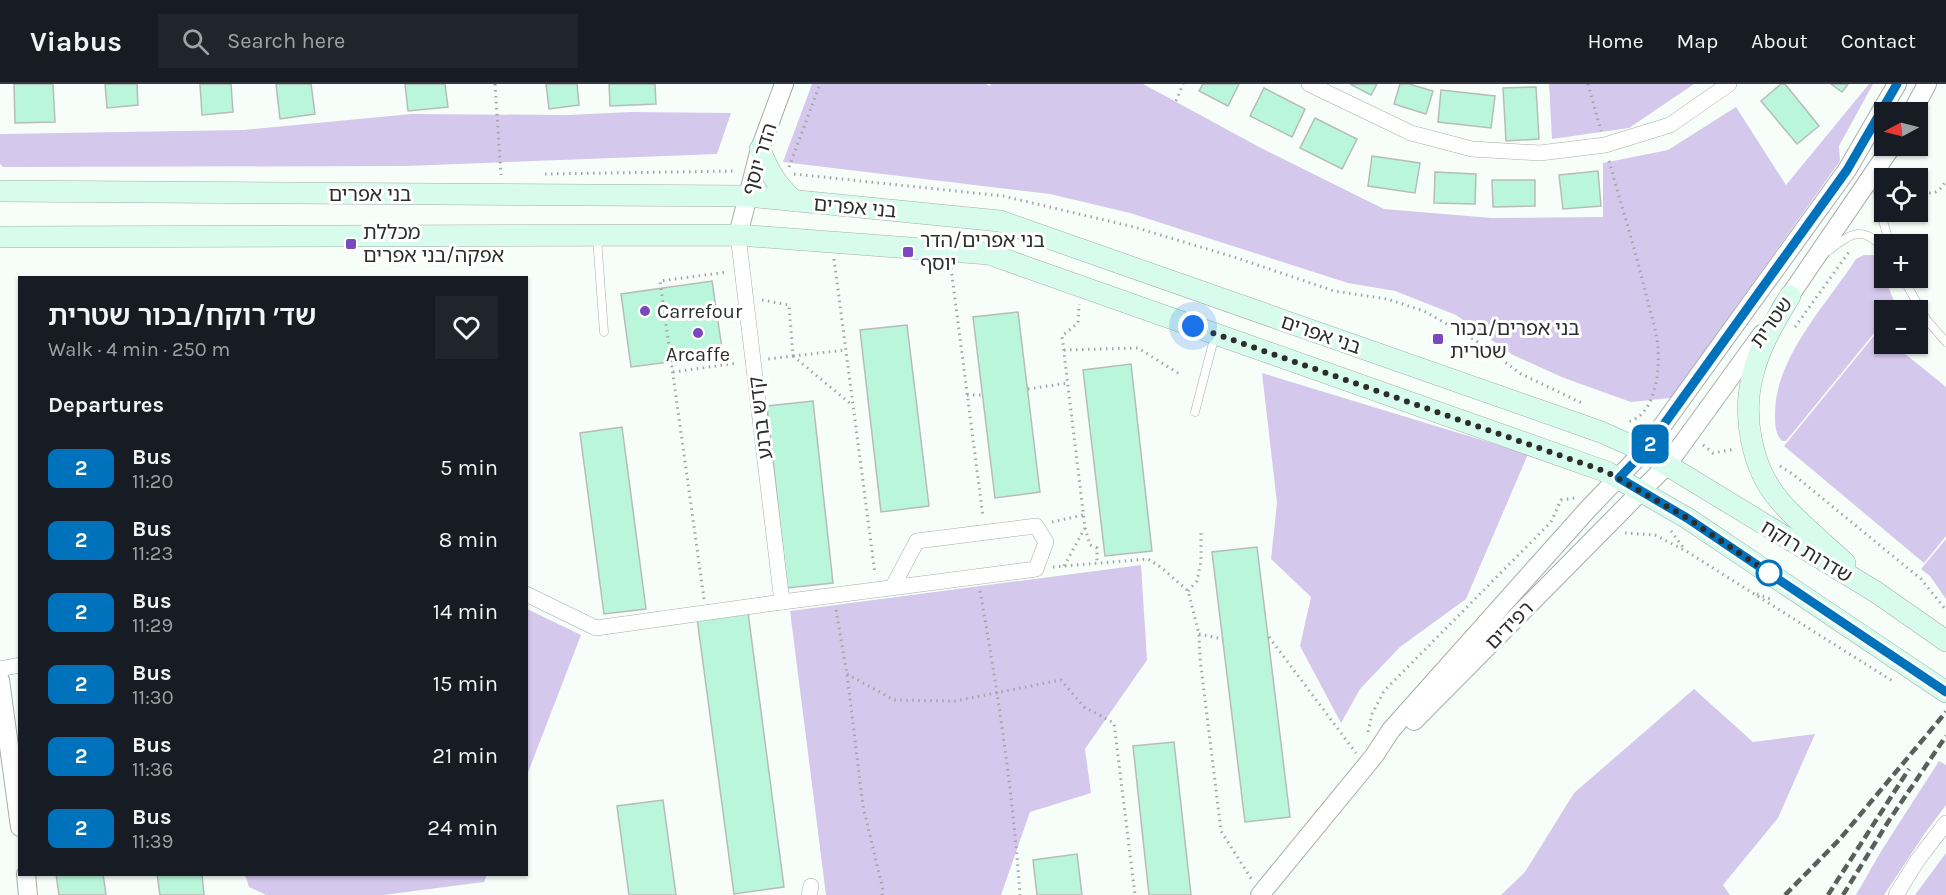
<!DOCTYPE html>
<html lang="en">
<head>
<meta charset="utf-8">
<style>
  :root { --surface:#171b24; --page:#20242c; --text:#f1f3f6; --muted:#9ea1a6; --line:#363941 }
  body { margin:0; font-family:Karla,"Noto Sans Hebrew",sans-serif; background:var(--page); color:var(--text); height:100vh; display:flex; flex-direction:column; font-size:22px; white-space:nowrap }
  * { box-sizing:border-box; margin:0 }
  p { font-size:20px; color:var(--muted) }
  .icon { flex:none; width:33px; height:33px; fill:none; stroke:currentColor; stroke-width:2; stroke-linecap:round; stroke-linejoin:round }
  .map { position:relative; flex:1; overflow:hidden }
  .side { position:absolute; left:18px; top:192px; width:510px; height:600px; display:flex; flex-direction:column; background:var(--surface); border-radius:0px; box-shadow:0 2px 4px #0004 }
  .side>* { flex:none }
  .badge { padding:0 12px; border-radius:9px; font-size:21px; line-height:39px }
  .needle { width:39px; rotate:263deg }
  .tools { position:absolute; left:1874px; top:18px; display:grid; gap:12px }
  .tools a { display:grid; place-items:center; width:54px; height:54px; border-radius:0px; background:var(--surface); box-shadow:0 2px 4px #0004; font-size:30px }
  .you { position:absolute; width:30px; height:30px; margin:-15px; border:4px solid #fff; border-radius:50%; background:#1a73e8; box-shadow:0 0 0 9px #1a73e833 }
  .map>.badge { position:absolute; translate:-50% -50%; box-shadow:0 0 0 3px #fff }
  h2 { padding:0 30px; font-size:22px; line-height:54px }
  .round { display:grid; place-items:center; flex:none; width:63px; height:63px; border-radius:0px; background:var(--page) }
  .summary { display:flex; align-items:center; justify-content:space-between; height:102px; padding:0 30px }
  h1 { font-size:28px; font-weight:600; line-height:45px }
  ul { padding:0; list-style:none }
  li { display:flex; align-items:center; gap:18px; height:72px; padding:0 30px }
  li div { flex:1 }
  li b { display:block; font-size:22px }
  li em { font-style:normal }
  li .badge { min-width:66px; font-weight:700; text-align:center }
  header { display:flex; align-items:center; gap:36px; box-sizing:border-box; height:84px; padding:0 30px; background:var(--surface); border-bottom:2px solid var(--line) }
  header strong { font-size:28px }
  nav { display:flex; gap:33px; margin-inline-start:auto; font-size:21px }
  .search { width:420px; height:54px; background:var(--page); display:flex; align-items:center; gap:15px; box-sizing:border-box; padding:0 21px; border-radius:0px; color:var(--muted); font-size:22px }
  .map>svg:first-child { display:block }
  .green { fill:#d4c8ec }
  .building { fill:#baf6db; stroke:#b6bdb9; stroke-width:1.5 }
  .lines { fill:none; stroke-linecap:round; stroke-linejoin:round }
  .service-casing { stroke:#a6adaa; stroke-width:9 }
  .minor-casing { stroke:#a6adaa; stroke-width:16 }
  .tertiary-casing { stroke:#a6adaa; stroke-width:20 }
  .secondary-casing { stroke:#a6adaa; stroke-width:22 }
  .path { stroke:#a1a6a3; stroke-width:3; stroke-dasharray:1.5 4.5; stroke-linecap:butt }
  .service { stroke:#fff; stroke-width:8 }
  .minor { stroke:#fff; stroke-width:15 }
  .tertiary { stroke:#fff; stroke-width:18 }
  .secondary { stroke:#d7fbed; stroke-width:21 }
  .rail { stroke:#5a5e5c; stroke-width:4.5; stroke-dasharray:9 4.5; stroke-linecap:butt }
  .line-casing { stroke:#fff; stroke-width:14 }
  .line { stroke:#0072bc; stroke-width:9 }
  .walk { stroke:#2b2e2c; stroke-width:6; stroke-dasharray:0 10.8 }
  .poi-dot { fill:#7b48c0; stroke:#fff; stroke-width:2 }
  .stop-dot { fill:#fff; stroke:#0072bc; stroke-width:3 }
  .labels { text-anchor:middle; stroke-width:6; stroke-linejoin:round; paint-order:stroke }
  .street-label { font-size:20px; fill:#2b2e2c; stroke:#fff }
  .poi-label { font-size:20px; fill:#2b2e2c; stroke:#fff; text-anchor:start }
</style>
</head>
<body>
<header>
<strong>Viabus</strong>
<div class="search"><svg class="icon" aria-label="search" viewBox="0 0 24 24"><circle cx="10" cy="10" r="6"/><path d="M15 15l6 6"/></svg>Search here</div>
<nav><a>Home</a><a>Map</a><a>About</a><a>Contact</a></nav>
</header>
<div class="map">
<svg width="1946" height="811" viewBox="0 0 1946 811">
  <rect width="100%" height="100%" fill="#f7fefa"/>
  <g class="green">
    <path d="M812,0H986L990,2L991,0H1143L1261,64L1384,125L1492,134L1603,133V79L1668,66L1736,23L1786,101L1869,0H1873L1839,62L1840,77L1671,314L1631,318L1564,294L1513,271L1456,231L1395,207L1348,199L1130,129L1050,110L783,78Z"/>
    <path d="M1549,0H1694L1629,44L1552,55Z"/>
    <path d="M630,28L731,29L717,70L406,82L3,83L0,80V50L243,46L411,30L568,31Z"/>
    <path d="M1864,171H1873L1878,177L1896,222L1893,226H1884V237L1786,357H1782C1775,350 1775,340 1775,331C1774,278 1821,226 1850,184L1856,175Z"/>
    <path d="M1878,247L1884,252V260H1893L1946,303V452L1924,479L1784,362Z"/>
    <path d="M1262,289L1528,370L1466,515L1400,563L1360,605L1341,639L1300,562L1311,513L1271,475L1277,419Z"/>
    <path d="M1946,455V515L1930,492L1921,485Z"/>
    <path d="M1141,481L1147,576L1085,665L1091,709L1030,728L1001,811H826L790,527Z"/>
    <path d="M527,525L581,551L527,691Z"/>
    <path d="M1694,605L1753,658L1815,650L1778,734L1723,801L1730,811H1501L1525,788L1574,709Z"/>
    <path d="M1939,677L1946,681V721L1925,749L1884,811H1856L1880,769Z"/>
    <path d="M1946,769V811H1915Z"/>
    <path d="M245,791V790L487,791L484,798L383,811H266L249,803Z"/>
  </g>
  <g class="building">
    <path d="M14,0H53L55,38L15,39Z"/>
    <path d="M105,0H137L138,21L107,24Z"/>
    <path d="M200,0H231L233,28L202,31Z"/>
    <path d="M276,0H311L315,30L280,35Z"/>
    <path d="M405,0H445L448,23L408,27Z"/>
    <path d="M546,0H577L579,21L549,25Z"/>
    <path d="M609,0H655L656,20L610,22Z"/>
    <path d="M1203,0H1239L1228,22L1199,7Z"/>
    <path d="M1350,0H1377L1371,11Z"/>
    <path d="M1400,0H1409L1433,7L1426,30L1394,20Z"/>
    <path d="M1781,0H1785L1819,42L1797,60L1761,17Z"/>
    <path d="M1831,0H1848L1842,8Z"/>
    <path d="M1536,3L1539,55L1506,57L1503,4Z"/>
    <path d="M1264,4L1305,25L1292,53L1250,32Z"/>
    <path d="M1441,6L1495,12L1491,44L1438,38Z"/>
    <path d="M1315,34L1357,55L1342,85L1300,64Z"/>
    <path d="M1372,72L1420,79L1415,109L1368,102Z"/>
    <path d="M1598,87L1601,122L1563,125L1559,91Z"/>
    <path d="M1435,88L1476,90L1475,120L1434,119Z"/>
    <path d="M1492,96H1535V122L1493,123Z"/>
    <path d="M712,197L723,271L631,283L621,210Z"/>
    <path d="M1018,228L1040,408L995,414L973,233Z"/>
    <path d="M907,241L929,422L881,428L860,246Z"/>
    <path d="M1131,280L1152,467L1105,472L1083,286Z"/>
    <path d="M813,317L833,499L787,504L767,322Z"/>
    <path d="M622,343L646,525L604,530L580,349Z"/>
    <path d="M1257,463L1290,733L1245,738L1212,468Z"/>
    <path d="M748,528L784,803L734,810L697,534Z"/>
    <path d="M1174,658L1191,811H1149L1133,662Z"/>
    <path d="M663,716L676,811H629L617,722Z"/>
    <path d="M1077,770L1082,811H1037L1033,776Z"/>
    <path d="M56,790H103L106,811H59Z"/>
    <path d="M157,790H202L204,811H160Z"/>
  </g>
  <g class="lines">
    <g class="service-casing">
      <g id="service">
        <path d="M1877,92L1879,124L1890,160"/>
        <path d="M597,154L604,248"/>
        <path d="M1828,167C1851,150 1862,140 1884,165"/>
        <path d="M1903,194L1926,235L1946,258"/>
        <path d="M1195,328L1215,251"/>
      </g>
    </g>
    <g class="minor-casing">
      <g id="minor">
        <path d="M1309,0L1411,49L1472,65L1540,69L1605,61L1670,41L1729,0"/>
        <path d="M738,151L782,518"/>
        <path d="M526,510L596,544L782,518L1036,485L1046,458L1036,442L917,457L892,504"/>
        <path d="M0,585L20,581"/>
        <path d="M809,811L811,802"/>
        <path d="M1896,811L1917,777L1946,739"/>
      </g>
    </g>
    <g class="tertiary-casing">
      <g id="tertiary">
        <path d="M1912,28L1927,0"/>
        <path d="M738,151L760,65L784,0"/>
        <path d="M1782,223L1892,62"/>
        <path d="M0,596L20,743"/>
        <path d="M1414,637L1667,381L1762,250"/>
        <path d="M26,790L28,811"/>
        <path d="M1260,811L1374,672L1391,646L1588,425L1644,367L1847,86L1897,0"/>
      </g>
    </g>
    <g class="secondary-casing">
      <g id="secondary">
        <path d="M760,65C768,87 777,101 794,117"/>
        <path d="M0,107L748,112L1000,137L1601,348L1644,367L1667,381L1876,508L1946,557"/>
        <path d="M0,153L738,151L989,170L1607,388L1687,434L1946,608"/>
        <path d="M1790,212C1775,237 1760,261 1753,290C1742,331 1751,383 1779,416C1799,439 1822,458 1845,479"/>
      </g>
    </g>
    <g class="path">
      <path d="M495,0L501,91"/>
      <path d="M1588,0L1601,47"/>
      <path d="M1176,17L1183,0"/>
      <path d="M1609,77C1622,124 1637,171 1648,219C1652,233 1657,249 1658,264C1660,287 1655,334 1626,338"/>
      <path d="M789,83L820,0"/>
      <path d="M545,90L736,87"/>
      <path d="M794,90L1003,112L1134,143L1237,174L1334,207L1387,215L1424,227L1475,256L1521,290L1584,320"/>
      <path d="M1917,108C1933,109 1938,112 1946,96"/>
      <path d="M834,175L875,490"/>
      <path d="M951,184L983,433"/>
      <path d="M762,216L789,221L793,272L768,275"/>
      <path d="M1795,243L1849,168"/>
      <path d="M1064,266L1138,264L1181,291"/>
      <path d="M793,272L852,321"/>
      <path d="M793,272L845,266"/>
      <path d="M673,288L738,279"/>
      <path d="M1028,305L1068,299"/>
      <path d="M967,311H982"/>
      <path d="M1703,361L1713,369L1736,365"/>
      <path d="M1780,382L1794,391L1921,495L1946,526"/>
      <path d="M1052,438L1083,431"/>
      <path d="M1085,444L1090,461L1097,464V479"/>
      <path d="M1671,447L1685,466"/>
      <path d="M1625,449L1655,451L1686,467L1894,598"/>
      <path d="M1064,482L1085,444L1062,252L1078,239L1079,220"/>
      <path d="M1053,483L1148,475L1162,484L1188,507L1199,550L1200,574L1221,747L1252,796"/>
      <path d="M980,507C998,608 1013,709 1020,811"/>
      <path d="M1188,507L1197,497L1201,477V445"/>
      <path d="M1757,510L1773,516"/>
      <path d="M704,515L660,197L728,188"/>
      <path d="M836,526L847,590L863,722L883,806L882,811"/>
      <path d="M1199,550L1223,555"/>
      <path d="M1269,553L1356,669"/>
      <path d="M847,590L894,616L955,617L1061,596L1084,623L1114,639L1135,811"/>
      <path d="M1368,648L1372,630L1384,607L1551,438L1561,416L1575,414"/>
    </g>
    <use href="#service" class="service"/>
    <use href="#minor" class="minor"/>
    <use href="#tertiary" class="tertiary"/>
    <use href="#secondary" class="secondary"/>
    <g class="rail">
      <path d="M1785,811L1839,756L1946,628"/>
      <path d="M1828,811L1909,685"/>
      <path d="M1843,811L1888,738L1946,652"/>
    </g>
  </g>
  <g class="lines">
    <g class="line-casing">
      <path id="line" d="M1897,0L1847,86L1644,368L1619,394L1687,434L1946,608"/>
    </g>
    <use href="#line" class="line"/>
    <path class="walk" d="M1193,242L1607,388L1687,434L1769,489"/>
  </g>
  <g class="poi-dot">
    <rect x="345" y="154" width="12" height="12" rx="3"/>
    <rect x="902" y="162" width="12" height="12" rx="3"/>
    <circle cx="645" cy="227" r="6"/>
    <circle cx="698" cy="249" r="6"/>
    <rect x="1432" y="249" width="12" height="12" rx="3"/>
  </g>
  <circle class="stop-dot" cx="1769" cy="489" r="12"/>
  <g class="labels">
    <g class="street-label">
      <text transform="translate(759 75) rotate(-73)" y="7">הדר יוסף</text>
      <text x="370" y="117">בני אפרים</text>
      <text transform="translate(855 123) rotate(5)" y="7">בני אפרים</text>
      <text transform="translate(1771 238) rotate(-54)" y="7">שטרית</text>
      <text transform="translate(1321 250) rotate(19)" y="7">בני אפרים</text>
      <text transform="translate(760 334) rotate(-97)" y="7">קדש ברנע</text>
      <text transform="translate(1807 467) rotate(31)" y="7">שדרות רוקח</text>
      <text transform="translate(1509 541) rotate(-45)" y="7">רפידים</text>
    </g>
    <g class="poi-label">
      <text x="363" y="155">מכללת<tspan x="363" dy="23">אפקה/בני אפרים</tspan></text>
      <text x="920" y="163">בני אפרים/הדר<tspan x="920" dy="23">יוסף</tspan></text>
      <text x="657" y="234">Carrefour</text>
      <text x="1450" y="251">בני אפרים/בכור<tspan x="1450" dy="23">שטרית</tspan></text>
      <text x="698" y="277" text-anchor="middle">Arcaffe</text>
    </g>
  </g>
</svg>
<div class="tools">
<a><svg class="needle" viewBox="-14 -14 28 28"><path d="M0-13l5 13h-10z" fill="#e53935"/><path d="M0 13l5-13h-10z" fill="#9ea1a6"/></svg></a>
<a><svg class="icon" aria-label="locate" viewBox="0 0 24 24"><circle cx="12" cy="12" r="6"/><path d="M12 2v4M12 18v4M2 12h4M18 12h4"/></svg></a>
<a>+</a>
<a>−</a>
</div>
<div class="you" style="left:1193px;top:242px"></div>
<b class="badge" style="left:1650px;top:360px;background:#0072bc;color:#fff">2</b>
<section class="side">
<div class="summary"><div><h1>שד׳ רוקח/בכור שטרית</h1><p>Walk · 4 min · 250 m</p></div><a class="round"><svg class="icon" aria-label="heart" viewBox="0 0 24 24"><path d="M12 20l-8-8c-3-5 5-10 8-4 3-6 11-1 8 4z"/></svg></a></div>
<h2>Departures</h2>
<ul>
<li><span class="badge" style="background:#0072bc;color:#fff">2</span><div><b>Bus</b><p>11:20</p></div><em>5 min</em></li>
<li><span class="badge" style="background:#0072bc;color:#fff">2</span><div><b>Bus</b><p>11:23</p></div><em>8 min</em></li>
<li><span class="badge" style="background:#0072bc;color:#fff">2</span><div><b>Bus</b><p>11:29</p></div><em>14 min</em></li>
<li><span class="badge" style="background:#0072bc;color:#fff">2</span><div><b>Bus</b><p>11:30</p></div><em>15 min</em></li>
<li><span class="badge" style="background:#0072bc;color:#fff">2</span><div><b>Bus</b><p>11:36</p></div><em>21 min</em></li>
<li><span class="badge" style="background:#0072bc;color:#fff">2</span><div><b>Bus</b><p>11:39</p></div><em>24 min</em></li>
</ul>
</section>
</div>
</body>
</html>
